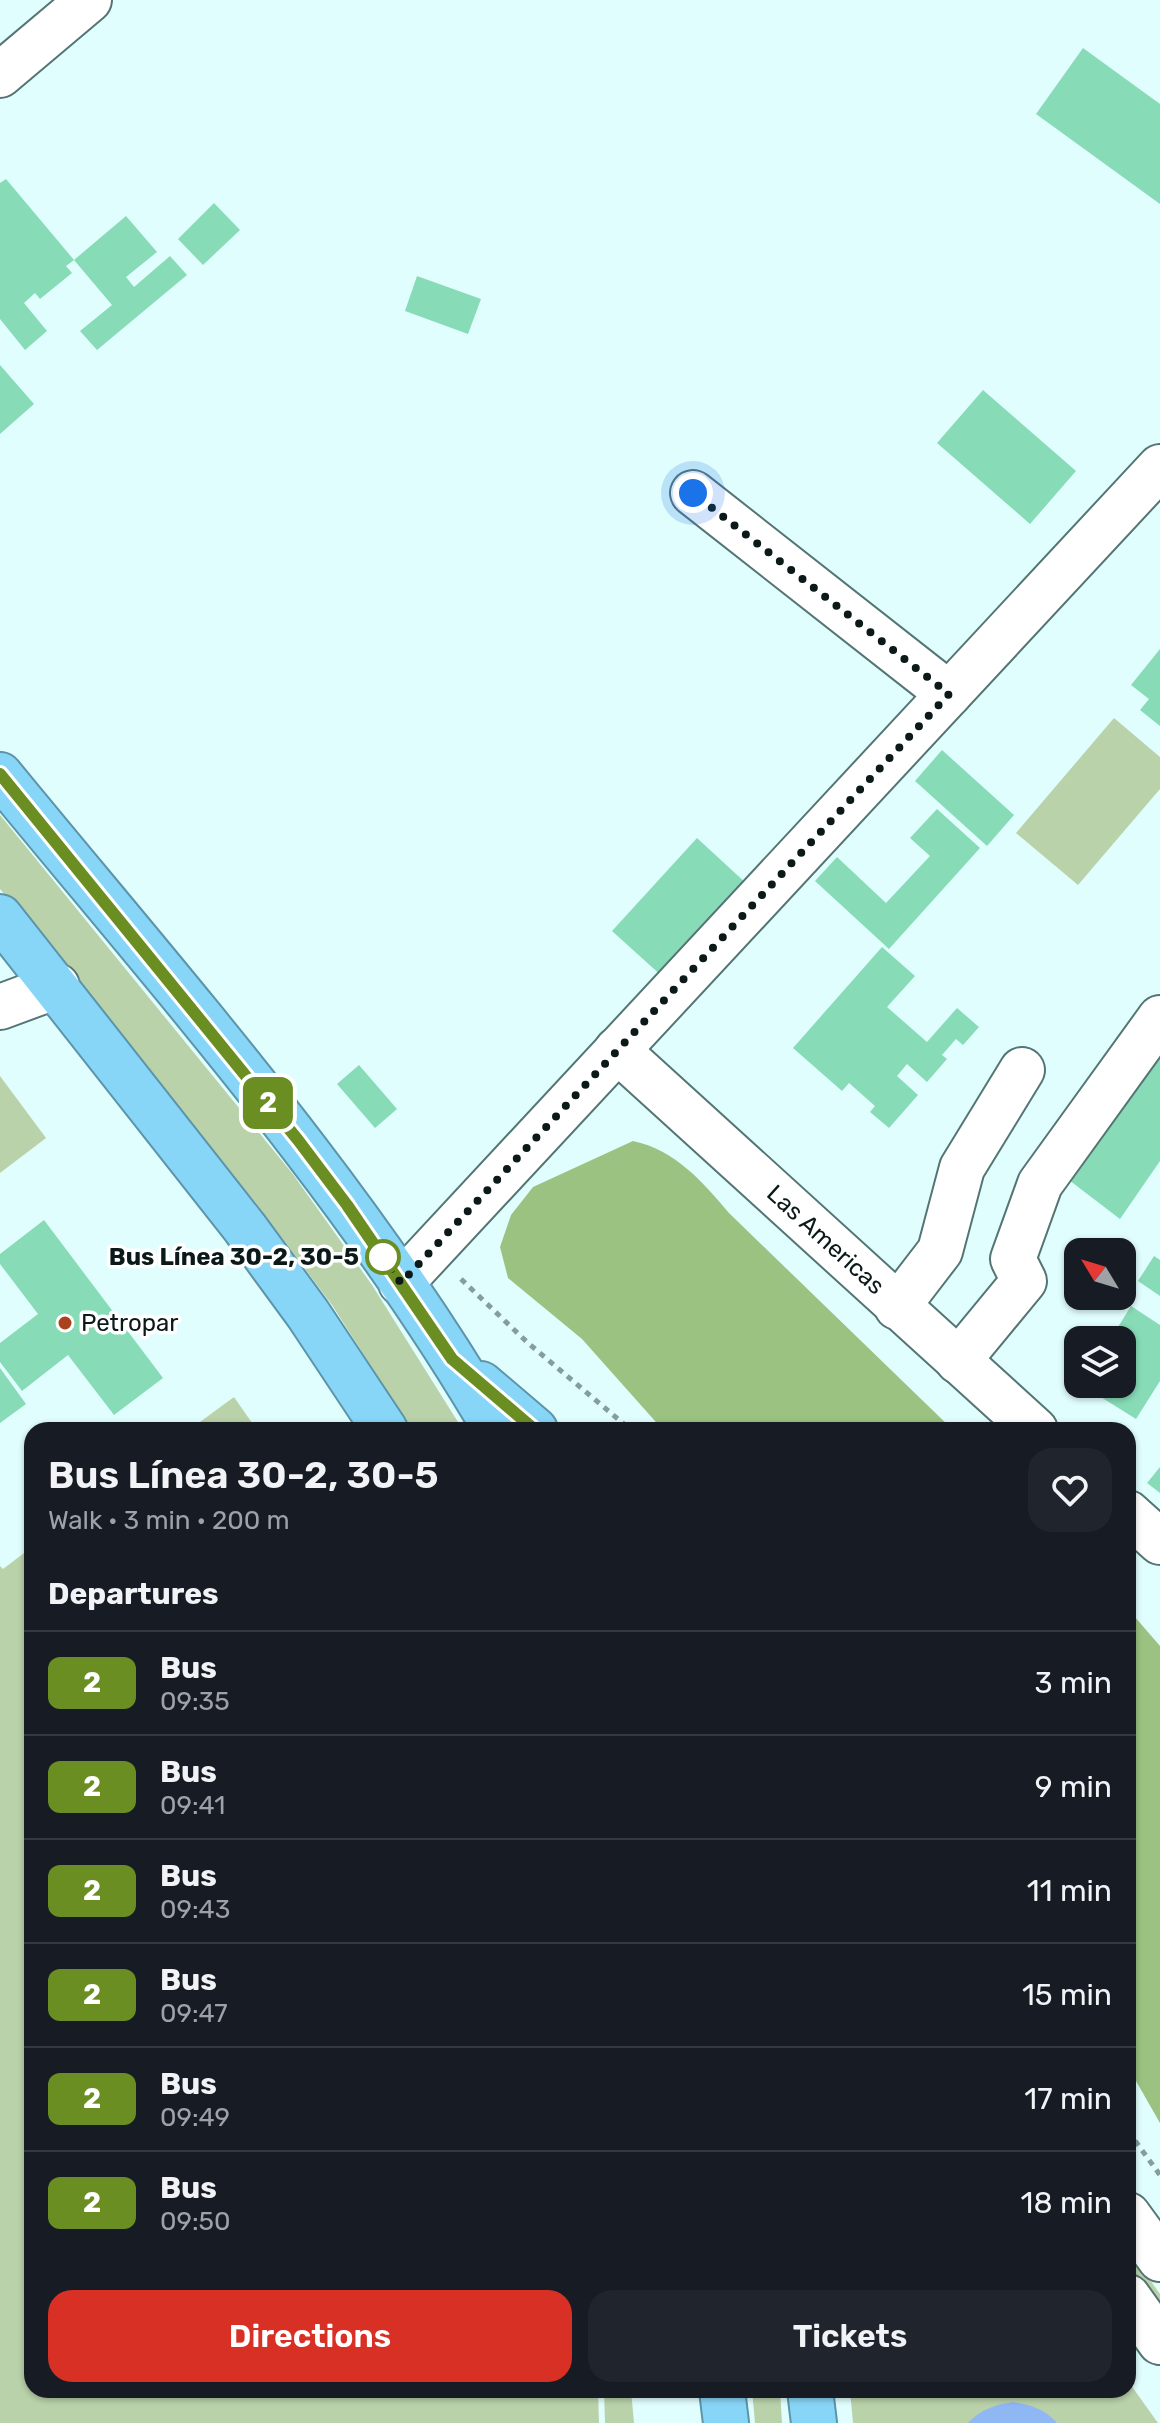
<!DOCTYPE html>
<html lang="en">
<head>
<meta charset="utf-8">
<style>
  :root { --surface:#171b24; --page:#20242c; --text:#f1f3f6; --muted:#9ea1a6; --line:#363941; --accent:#d93025 }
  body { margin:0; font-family:Rubik,sans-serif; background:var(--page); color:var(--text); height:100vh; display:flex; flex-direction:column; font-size:30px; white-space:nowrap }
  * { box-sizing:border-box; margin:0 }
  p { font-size:26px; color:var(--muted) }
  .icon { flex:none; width:44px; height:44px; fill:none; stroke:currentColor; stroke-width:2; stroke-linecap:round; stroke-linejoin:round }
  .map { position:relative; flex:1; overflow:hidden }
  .drawer { position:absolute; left:24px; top:1422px; width:1112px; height:976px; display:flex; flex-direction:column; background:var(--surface); border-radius:24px; box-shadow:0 2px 6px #0004 }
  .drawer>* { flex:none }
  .badge { padding:0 16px; border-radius:12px; font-size:28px; line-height:52px }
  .needle { width:52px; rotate:308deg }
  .tools { position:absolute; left:1064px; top:1238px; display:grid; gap:16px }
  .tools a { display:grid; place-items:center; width:72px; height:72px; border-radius:16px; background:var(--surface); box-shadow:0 2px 6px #0004; font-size:40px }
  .you { position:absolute; width:40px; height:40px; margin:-20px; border:6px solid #fff; border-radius:50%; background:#1a73e8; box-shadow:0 0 0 12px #1a73e833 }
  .map>.badge { position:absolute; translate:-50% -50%; box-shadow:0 0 0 4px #fff }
  h2 { padding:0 24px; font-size:30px; line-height:72px }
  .round { display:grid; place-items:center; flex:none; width:84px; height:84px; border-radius:24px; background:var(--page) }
  .headline { display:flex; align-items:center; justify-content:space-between; height:136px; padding:0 24px }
  h1 { font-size:38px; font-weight:600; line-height:60px }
  .primary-button { display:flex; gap:16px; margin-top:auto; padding:16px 24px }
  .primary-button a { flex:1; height:92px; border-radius:24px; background:var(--accent); color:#fff; font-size:32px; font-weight:600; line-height:92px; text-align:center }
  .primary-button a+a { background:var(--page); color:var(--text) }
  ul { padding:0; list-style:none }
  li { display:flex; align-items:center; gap:24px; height:104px; padding:0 24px; border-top:2px solid var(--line) }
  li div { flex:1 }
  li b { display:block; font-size:30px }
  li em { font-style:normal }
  li .badge { min-width:88px; font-weight:700; text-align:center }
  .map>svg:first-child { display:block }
  .green { fill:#bad2aa }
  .forest { fill:#9bc281 }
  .water { fill:#8fb7f4 }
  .building { fill:#87dcb7 }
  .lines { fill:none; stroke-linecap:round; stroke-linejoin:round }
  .minor-casing { stroke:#557575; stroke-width:48 }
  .highway-casing { stroke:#5c94a9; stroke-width:48 }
  .path { stroke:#869d9d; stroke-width:5; stroke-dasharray:6 6; stroke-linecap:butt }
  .minor { stroke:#fff; stroke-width:44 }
  .highway { stroke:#88d6f7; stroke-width:44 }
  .line-casing { stroke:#fff; stroke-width:18 }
  .line { stroke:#6b8e23; stroke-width:12 }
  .walk { stroke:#0b1919; stroke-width:8; stroke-dasharray:0 14.4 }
  .stop-dot { fill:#fff; stroke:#6b8e23; stroke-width:4 }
  .poi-dot { fill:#a9421d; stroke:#fff; stroke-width:3 }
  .labels { text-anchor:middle; stroke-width:7; stroke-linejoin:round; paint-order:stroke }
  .street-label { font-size:24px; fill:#0b1919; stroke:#fff }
  .stop-label { font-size:24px; font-weight:bold; fill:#0b1919; stroke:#fff; text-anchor:end }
  .poi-label { font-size:24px; fill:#0b1919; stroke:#fff; text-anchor:start }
</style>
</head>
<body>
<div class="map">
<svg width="1160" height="2423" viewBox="0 0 1160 2423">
  <rect width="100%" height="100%" fill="#e1fefe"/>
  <g class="green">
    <path d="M1114,718L1160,757V789L1078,885L1016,833Z"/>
    <path d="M0,815L292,1173L372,1285L463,1430H412L332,1305L255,1202L0,889Z"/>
    <path d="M0,1076L46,1138L0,1173Z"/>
    <path d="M234,1397L257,1430H189Z"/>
    <path d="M32,1547V2390H598L599,2423H0V1566L3,1569Z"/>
    <path d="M1128,2249L1160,2294V2308L1128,2264Z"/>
    <path d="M1128,2381L1158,2423H853L850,2390H1128Z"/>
    <path d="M604,2390H631L634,2423H605Z"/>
    <path d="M752,2390H780L782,2423H755Z"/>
  </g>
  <g class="forest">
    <path d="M633,1141C675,1150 702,1181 729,1213L953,1430H663L582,1339L508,1278L500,1247L511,1215L533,1187Z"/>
    <path d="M1128,1609L1160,1646V2123L1128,2067Z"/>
  </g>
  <path class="water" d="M1013,2402C1031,2405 1045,2409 1057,2423H968C981,2409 995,2405 1013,2402Z"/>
  <g class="building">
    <path d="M1083,48L1160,104V204L1036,114Z"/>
    <path d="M6,179L74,260L66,266L72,273L40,299L35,293L24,303L47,331L25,350L0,319V183Z"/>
    <path d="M214,203L240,230L203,265L178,239Z"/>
    <path d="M126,216L157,252L126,277L134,287L170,256L187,275L97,350L80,331L112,305L74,260Z"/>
    <path d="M417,276L481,299L468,334L405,311Z"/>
    <path d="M0,365L34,404L0,434Z"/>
    <path d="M983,390L1076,471L1030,524L937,443Z"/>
    <path d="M1160,649V726L1140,710L1149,699L1131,685Z"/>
    <path d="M942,750L1014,815L987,846L915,781Z"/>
    <path d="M937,809L980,848L889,949L815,881L837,857L886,903L930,856L910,838Z"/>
    <path d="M697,838L748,885L664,978L612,931Z"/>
    <path d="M882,947L915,976L887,1007L927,1042L957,1008L979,1027L963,1045L956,1039L942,1055L947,1059L927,1082L907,1064L897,1076L918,1095L889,1128L870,1112L875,1106L849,1083L842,1091L793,1048Z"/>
    <path d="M1160,1036V1161L1120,1219L1065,1177Z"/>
    <path d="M359,1065L397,1109L375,1128L337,1084Z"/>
    <path d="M44,1220L163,1378L114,1415L68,1355L22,1391L0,1362V1343L38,1314L0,1264V1254Z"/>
    <path d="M1154,1256L1160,1260V1296L1138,1281Z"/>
    <path d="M1131,1306L1160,1325V1381L1136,1419L1080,1384H1122V1340H1110Z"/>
    <path d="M0,1368L26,1404L0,1423Z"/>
    <path d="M1160,1467V1493L1147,1483Z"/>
  </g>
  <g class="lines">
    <g class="minor-casing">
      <g id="minor">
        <path d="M0,75L89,0"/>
        <path d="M693,493L949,694"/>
        <path d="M0,1007L57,986"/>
        <path id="s1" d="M617,1050L1035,1430"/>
        <path d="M401,1283L1160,467"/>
        <path d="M897,1307L940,1251L962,1168L1022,1070"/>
        <path d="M958,1361L1024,1281L1013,1259L1040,1184L1160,1018"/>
        <path d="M1128,1513L1160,1542"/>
        <path d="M1128,2215L1160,2259"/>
        <path d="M1128,2297L1160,2342"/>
      </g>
    </g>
    <g class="highway-casing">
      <g id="highway">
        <path d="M0,775C173,986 358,1193 496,1430"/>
        <path d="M0,917L245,1228L308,1314L385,1430"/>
        <path d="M481,1384L535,1430"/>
        <path d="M722,2390L726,2423"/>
        <path d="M810,2390L814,2423"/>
      </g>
    </g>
    <g class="path">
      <path d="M461,1279L528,1343L631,1430"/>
      <path d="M1128,2131L1160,2175"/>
    </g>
    <use href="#minor" class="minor"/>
    <use href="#highway" class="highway"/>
  </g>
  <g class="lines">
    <g class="line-casing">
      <path id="line" d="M0,774L298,1140L347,1205L452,1359L535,1430"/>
    </g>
    <use href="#line" class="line"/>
    <path class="walk" d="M383,1257L401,1283L949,694L693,493"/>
  </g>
  <circle class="stop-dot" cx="383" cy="1257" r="16"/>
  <circle class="poi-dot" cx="65" cy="1323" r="8"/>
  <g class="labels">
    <g class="street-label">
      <text dy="8" stroke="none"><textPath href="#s1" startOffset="282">Las Americas</textPath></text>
    </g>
    <g class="stop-label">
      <text x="359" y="1265">Bus Línea 30-2, 30-5</text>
    </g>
    <g class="poi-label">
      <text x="81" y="1331">Petropar</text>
    </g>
  </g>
</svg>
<div class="tools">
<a><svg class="needle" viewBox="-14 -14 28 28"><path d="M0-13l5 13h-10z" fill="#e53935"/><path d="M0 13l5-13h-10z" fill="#9ea1a6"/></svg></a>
<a><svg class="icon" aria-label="layers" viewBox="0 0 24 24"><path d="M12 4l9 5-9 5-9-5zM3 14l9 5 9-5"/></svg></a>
</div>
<div class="you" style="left:693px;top:493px"></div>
<b class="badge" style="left:268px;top:1103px;background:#6b8e23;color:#fff">2</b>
<section class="drawer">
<div class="headline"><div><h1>Bus Línea 30-2, 30-5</h1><p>Walk · 3 min · 200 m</p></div><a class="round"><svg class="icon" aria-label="heart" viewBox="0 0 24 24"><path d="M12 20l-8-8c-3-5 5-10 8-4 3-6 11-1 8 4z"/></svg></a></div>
<h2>Departures</h2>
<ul>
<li><span class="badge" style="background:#6b8e23;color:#fff">2</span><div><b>Bus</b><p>09:35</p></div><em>3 min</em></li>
<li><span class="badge" style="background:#6b8e23;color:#fff">2</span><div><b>Bus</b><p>09:41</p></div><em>9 min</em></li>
<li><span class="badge" style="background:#6b8e23;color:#fff">2</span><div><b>Bus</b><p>09:43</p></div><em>11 min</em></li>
<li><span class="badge" style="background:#6b8e23;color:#fff">2</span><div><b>Bus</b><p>09:47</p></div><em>15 min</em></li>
<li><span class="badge" style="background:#6b8e23;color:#fff">2</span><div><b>Bus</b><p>09:49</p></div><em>17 min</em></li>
<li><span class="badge" style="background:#6b8e23;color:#fff">2</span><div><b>Bus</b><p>09:50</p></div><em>18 min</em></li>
</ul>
<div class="primary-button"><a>Directions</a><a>Tickets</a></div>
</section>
</div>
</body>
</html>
